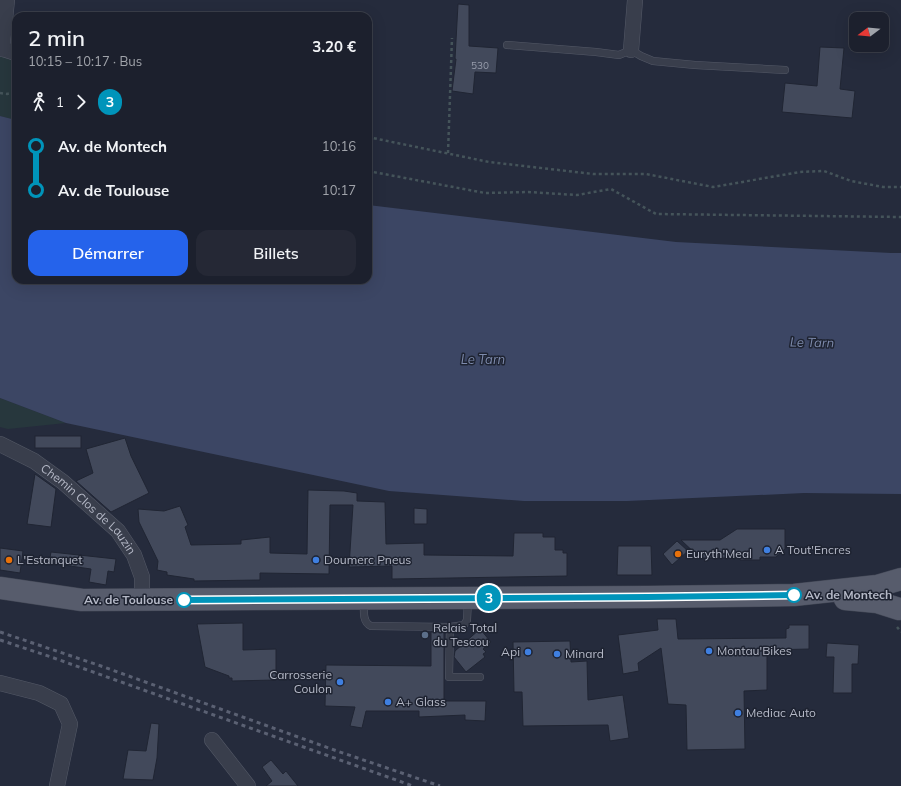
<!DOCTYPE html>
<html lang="fr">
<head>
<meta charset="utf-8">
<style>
  :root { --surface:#1c202d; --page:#252835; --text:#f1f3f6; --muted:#a0a3aa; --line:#3a3e49; --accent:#2563eb }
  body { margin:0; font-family:Mulish,sans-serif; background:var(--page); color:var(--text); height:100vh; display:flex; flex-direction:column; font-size:15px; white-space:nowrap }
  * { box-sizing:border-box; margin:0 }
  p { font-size:13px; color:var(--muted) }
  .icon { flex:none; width:22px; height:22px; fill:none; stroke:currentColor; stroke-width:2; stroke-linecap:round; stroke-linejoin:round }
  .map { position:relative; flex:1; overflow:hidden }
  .details { position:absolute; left:12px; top:12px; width:360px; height:272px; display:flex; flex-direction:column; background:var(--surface); border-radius:12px; box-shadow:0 4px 16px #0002,0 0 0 1px var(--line) }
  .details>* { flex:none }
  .badge { padding:0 8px; border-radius:13px; font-size:14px; line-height:26px }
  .needle { width:26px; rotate:254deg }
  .fabs { position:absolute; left:849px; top:12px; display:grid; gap:8px }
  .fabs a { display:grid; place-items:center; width:40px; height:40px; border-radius:8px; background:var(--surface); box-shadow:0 4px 16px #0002,0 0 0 1px var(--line); font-size:20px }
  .map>.badge { position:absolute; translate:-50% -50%; box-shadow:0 0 0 2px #fff }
  .legs { display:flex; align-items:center; gap:6px; height:44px; padding:0 16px; font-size:13px }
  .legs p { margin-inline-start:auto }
  .head { display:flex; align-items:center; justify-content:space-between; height:68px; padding:0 16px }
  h1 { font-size:22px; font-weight:600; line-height:30px }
  .action { display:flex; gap:8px; margin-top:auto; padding:8px 16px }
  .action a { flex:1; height:46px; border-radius:12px; background:var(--accent); color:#fff; font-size:16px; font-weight:600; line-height:46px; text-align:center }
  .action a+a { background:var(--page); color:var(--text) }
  ul { padding:0 16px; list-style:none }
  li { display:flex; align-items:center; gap:14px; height:44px; font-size:15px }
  li i { display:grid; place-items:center; width:6px; height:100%; margin:0 5px; background:currentColor }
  li i::after { content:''; width:10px; height:10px; margin:-5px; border:3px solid; border-radius:50%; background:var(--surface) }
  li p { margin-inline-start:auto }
  li:first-child i { background:linear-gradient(#0000 50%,currentColor 0) }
  li:last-child i { background:linear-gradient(currentColor 50%,#0000 0) }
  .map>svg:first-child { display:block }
  .green { fill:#27373d }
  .water { fill:#3c4664 }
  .building { fill:#42495b; stroke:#202533 }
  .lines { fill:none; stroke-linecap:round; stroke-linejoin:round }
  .lane-casing { stroke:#545967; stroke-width:8 }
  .street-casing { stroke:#545967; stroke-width:16 }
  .primary-casing { stroke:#424755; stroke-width:23 }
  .path { stroke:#45545a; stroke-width:2.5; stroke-dasharray:3 3; stroke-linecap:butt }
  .lane { stroke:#393e4c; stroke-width:7 }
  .street { stroke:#393e4c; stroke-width:15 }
  .primary { stroke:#575c6c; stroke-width:22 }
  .rail { stroke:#5b6173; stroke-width:3; stroke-dasharray:4 4; stroke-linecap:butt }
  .line-1-casing { stroke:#fff; stroke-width:9 }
  .line-1 { stroke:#0094ba; stroke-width:6 }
  .shop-dot { fill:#3f7fe0; stroke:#1e2331; stroke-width:1.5 }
  .food-dot { fill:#e8710a; stroke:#1e2331; stroke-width:1.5 }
  .stop-1-dot { fill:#fff; stroke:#0094ba; stroke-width:2 }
  .service-dot { fill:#5c6f8a; stroke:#1e2331; stroke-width:1.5 }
  .labels { text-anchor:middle; stroke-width:3; stroke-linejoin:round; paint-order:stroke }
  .number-label { font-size:10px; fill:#989dac }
  .street-label { font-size:12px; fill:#b5b9c7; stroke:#1e2331 }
  .poi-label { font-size:12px; fill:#b5b9c7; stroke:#1e2331; text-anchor:start }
  .stop-label { font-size:12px; font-weight:bold; fill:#b5b9c7; stroke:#1e2331; text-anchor:start }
  .water-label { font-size:13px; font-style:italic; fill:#7e8bad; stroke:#1e2331 }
</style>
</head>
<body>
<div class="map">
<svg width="901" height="786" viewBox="0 0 901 786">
  <rect width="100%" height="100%" fill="#252b3c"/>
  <g class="green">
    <path d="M0,48L16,53V120L0,116Z"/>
    <path d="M0,398L66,423L8,429L0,427Z"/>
  </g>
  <path class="water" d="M0,116L16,120V280H368V205L676,242L891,253H901V494L804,493L627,501H524L389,491L66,423L0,398Z"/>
  <g class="building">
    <path d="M458,4L469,5V46L498,48L496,73L475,72L473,94L452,91L456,59H455Z"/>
    <path d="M820,47L844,48L840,89L855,91L852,118L782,112L785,83L817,86Z"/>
    <rect x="35" y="436" width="46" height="12"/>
    <path d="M125,438L131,456L149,493L111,512L76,481L93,473L86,449Z"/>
    <path d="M35,474L56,489L51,527L27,524Z"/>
    <path d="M308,490L344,491L357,493V501L385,502L386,544L424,543V555L513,556L514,533H543V537H555V550H563V553H567V576L392,579V566L349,567L353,505H330L329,574L260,573V580L194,581V579L167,575V572L157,570L158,561L139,522L138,509L164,511L180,506L188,525L185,527L191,545L241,544V540L270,537V553L307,554Z"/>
    <path d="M414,508L427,509V524H414Z"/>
    <path d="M737,529H785V549L776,557H760V560H740V558H700L681,540H720Z"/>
    <path d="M677,541L688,551L672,565L663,554Z"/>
    <path d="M618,546H651L652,575H617Z"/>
    <path d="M0,548L23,551L20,573L0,570Z"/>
    <path d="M51,552L116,559L114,572L108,571L106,585L89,582L91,569L49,563Z"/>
    <path d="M657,619H676L678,639L786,638V629L789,628V625H809V649L767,650V690L744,691L745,749L687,750L686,705L668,704L661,648L638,663L639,671L623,674L618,635L658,630Z"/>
    <path d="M243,623V650L276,649V680L232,681V678H229V676L205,667L197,624Z"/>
    <path d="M480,629L491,642L483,649L486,652L483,654L485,657L466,672L454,657L455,651Z"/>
    <path d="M431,632H444V701H486L485,721L465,720V715L419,717V711H366L362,728L350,726L355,707L325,706L326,665L431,666Z"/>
    <path d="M570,641L571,662L587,661L588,700L623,695L629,738L610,741L608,725L523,726L522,692H514L513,642Z"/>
    <path d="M827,643L859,645L858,664H852V693H833L834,657H826Z"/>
    <path d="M151,723L159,724L157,758L153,780L123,779L128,750L146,751Z"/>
    <path d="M271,760L283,774L286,771L298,786H266L272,781L262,767Z"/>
  </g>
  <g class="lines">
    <g class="lane-casing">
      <g id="lane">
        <path d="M507,45L596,52L619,55L631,50L641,56L653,61L695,65L785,70"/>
        <path d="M364,601C364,610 362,622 371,626L450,627L464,625L467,620L468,600"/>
        <path d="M450,627L449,677H480"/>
      </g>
    </g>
    <g class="street-casing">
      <g id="street">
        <path d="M0,48L16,53"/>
        <path d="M2,49L7,0"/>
        <path d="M631,50L635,0"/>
        <path id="s1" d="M0,444L34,461L63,482L118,531L134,555L142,577V600"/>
        <path d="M0,683L39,693L61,704L70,724L57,786"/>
        <path d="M212,740L248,786"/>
      </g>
    </g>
    <g class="primary-casing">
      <g id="primary">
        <path d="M0,588L82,600L648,597L794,595L877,586L901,579"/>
        <path d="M845,599L877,602L899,609"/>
      </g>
    </g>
    <g class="path">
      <path d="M0,93L7,94L16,92"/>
      <path d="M368,137L489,162L593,174H646L713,187L800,172L824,171L851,181L883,187H901"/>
      <path d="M448,153L452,38"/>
      <path d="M368,171L485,193L528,192L577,195L611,189L656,214L901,217"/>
      <path d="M897,627L901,632"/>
    </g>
    <use href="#lane" class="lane"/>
    <use href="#street" class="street"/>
    <use href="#primary" class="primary"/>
    <g class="rail">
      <path d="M0,632L101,666L337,751L440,786"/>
      <path d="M0,640L51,657L413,786"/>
    </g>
  </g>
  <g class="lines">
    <g class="line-1-casing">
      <path id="line-1" d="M184,600L648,597L794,595"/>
    </g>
    <use href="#line-1" class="line-1"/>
  </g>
  <g class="shop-dot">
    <circle cx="767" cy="550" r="4"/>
    <circle cx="316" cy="560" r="4"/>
    <circle cx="709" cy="651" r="4"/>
    <circle cx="528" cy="652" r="4"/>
    <circle cx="557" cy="654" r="4"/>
    <circle cx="340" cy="682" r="4"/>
    <circle cx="388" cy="702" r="4"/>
    <circle cx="738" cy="713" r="4"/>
  </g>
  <g class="food-dot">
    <circle cx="678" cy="554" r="4"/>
    <circle cx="9" cy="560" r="4"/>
  </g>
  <g class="stop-1-dot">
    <circle cx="794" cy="595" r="7"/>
    <circle cx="184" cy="600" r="7"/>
  </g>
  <circle class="service-dot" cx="425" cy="635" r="4"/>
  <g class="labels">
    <g class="number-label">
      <text x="480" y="69">530</text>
    </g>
    <g class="street-label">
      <text dy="4" stroke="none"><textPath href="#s1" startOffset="111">Chemin Clos de Lauzin</textPath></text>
    </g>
    <g class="poi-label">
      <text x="775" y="554">A Tout'Encres</text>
      <text x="686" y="558">Euryth'Meal</text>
      <text x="17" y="564">L'Estanquet</text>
      <text x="324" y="564">Doumerc Pneus</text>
      <text x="433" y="632">Relais Total<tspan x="433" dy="14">du Tescou</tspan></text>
      <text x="717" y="655">Montau'Bikes</text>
      <text x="520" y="656" text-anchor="end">Api</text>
      <text x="565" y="658">Minard</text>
      <text x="332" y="679" text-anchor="end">Carrosserie<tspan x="332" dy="14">Coulon</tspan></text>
      <text x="396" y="706">A+ Glass</text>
      <text x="746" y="717">Mediac Auto</text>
    </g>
    <g class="stop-label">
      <text x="805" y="599">Av. de Montech</text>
      <text x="173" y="604" text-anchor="end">Av. de Toulouse</text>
    </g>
    <g class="water-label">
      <text transform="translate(812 342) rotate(1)" y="5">Le Tarn</text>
      <text x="483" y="364">Le Tarn</text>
    </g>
  </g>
</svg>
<div class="fabs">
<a><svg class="needle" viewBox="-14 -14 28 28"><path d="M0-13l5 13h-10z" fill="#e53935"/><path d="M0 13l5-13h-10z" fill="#a0a3aa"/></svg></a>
</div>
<b class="badge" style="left:489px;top:598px;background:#0094ba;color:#fff">3</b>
<section class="details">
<div class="head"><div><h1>2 min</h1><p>10:15 – 10:17 · Bus</p></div><b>3.20 €</b></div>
<div class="legs"><svg class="icon" aria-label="walk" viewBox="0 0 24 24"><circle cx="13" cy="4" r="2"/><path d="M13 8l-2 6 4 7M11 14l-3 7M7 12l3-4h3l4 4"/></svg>1<svg class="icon" aria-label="forward" viewBox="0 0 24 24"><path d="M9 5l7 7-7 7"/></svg><b class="badge" style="background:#0094ba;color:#fff">3</b></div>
<ul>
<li><i style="color:#0094ba"></i><b>Av. de Montech</b><p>10:16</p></li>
<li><i style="color:#0094ba"></i><b>Av. de Toulouse</b><p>10:17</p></li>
</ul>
<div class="action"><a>Démarrer</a><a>Billets</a></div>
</section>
</div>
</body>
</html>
